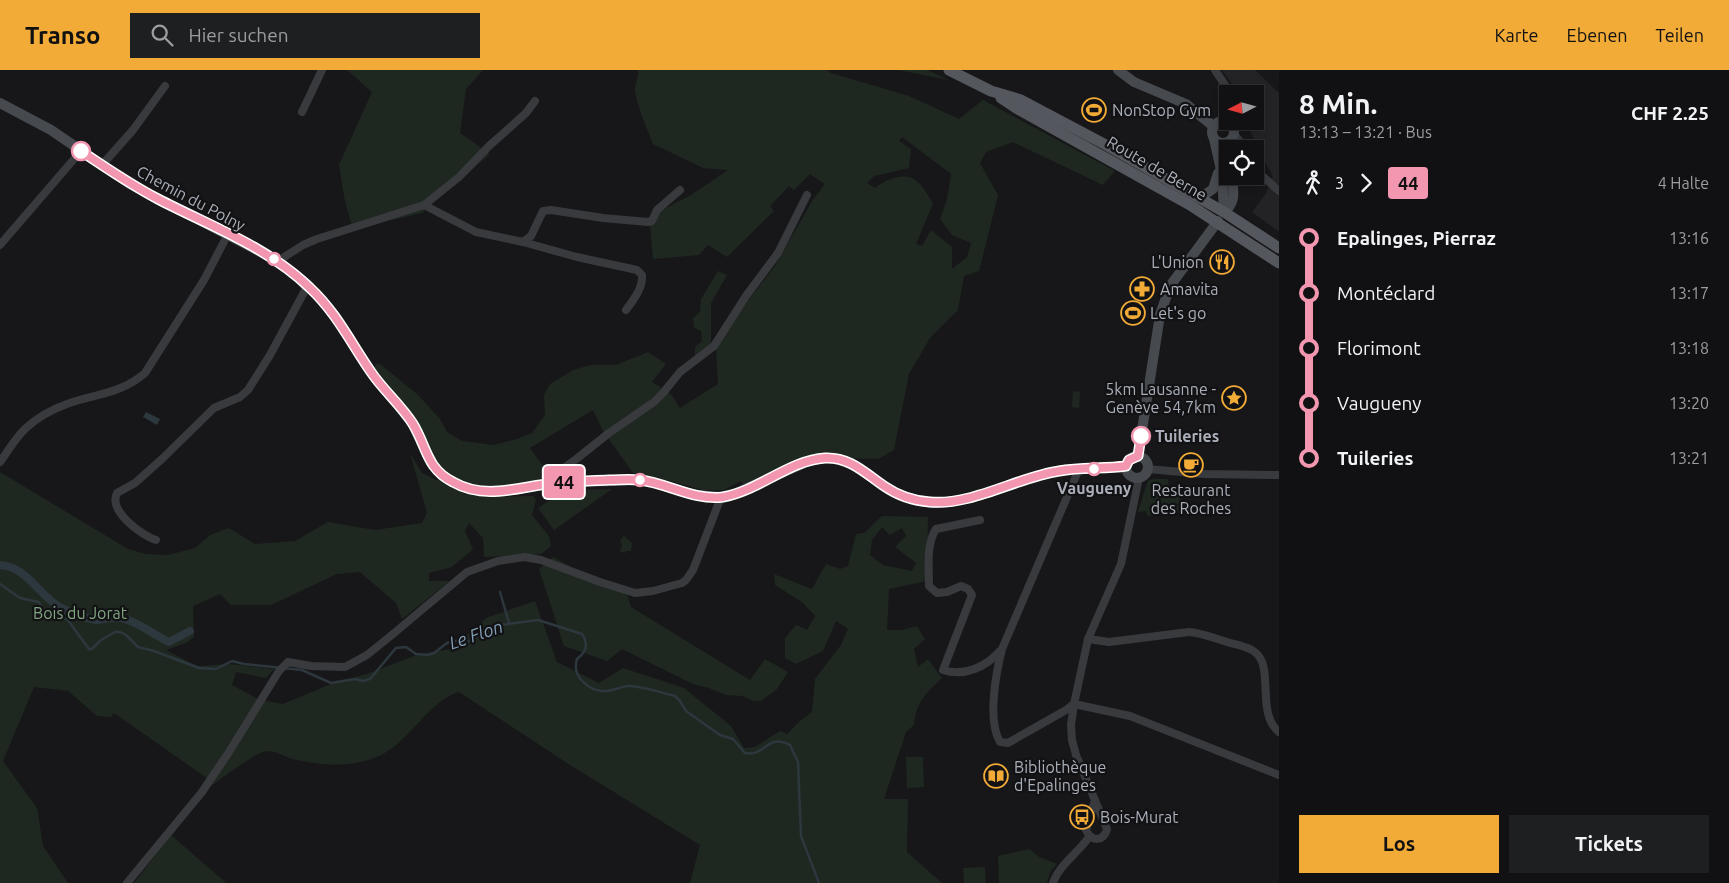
<!DOCTYPE html>
<html lang="de">
<head>
<meta charset="utf-8">
<style>
  :root { --surface:#111113; --page:#1e1f21; --text:#f1f3f6; --muted:#9c9da0; --line:#303133; --accent:#f2ab37 }
  body { margin:0; font-family:Ubuntu,sans-serif; background:var(--page); color:var(--text); height:100vh; display:flex; flex-direction:column; font-size:19px; white-space:nowrap }
  * { box-sizing:border-box; margin:0 }
  p { font-size:16px; color:var(--muted) }
  .icon { flex:none; width:28px; height:28px; fill:none; stroke:currentColor; stroke-width:2; stroke-linecap:round; stroke-linejoin:round }
  .map { position:relative; flex:1; overflow:hidden }
  .panel { display:flex; flex-direction:column; background:var(--surface); width:450px }
  .panel>* { flex:none }
  .badge { padding:0 10px; border-radius:4px; font-size:18px; line-height:32px }
  .needle { width:32px; rotate:264deg }
  .buttons { position:absolute; left:1219px; top:15px; display:grid; gap:10px }
  .buttons a { display:grid; place-items:center; width:45px; height:45px; border-radius:0px; background:var(--surface); box-shadow:0 2px 8px #0003,0 0 0 1px var(--line); font-size:25px }
  .map>.badge { position:absolute; translate:-50% -50%; box-shadow:0 0 0 2px #fff }
  .legs { display:flex; align-items:center; gap:8px; height:55px; padding:0 20px; font-size:16px }
  .legs p { margin-inline-start:auto }
  .head { display:flex; align-items:center; justify-content:space-between; height:85px; padding:0 20px }
  h1 { font-size:28px; font-weight:700; line-height:38px }
  .primary-button { display:flex; gap:10px; margin-top:auto; padding:10px 20px }
  .primary-button a { flex:1; height:58px; border-radius:0px; background:var(--accent); color:#111; font-size:20px; font-weight:700; line-height:58px; text-align:center }
  .primary-button a+a { background:var(--page); color:var(--text) }
  ul { padding:0 20px; list-style:none }
  li { display:flex; align-items:center; gap:18px; height:55px; font-size:19px }
  li i { display:grid; place-items:center; width:8px; height:100%; margin:0 6px; background:currentColor }
  li i::after { content:''; width:12px; height:12px; margin:-6px; border:4px solid; border-radius:50%; background:var(--surface) }
  li p { margin-inline-start:auto }
  li:first-child i { background:linear-gradient(#0000 50%,currentColor 0) }
  li:last-child i { background:linear-gradient(currentColor 50%,#0000 0) }
  header { display:flex; align-items:center; gap:30px; box-sizing:border-box; height:70px; padding:0 25px; background:var(--accent); color:#111 }
  header strong { font-size:24px }
  nav { display:flex; gap:28px; margin-inline-start:auto; font-size:18px }
  .search { width:350px; height:45px; background:var(--page); display:flex; align-items:center; gap:12px; box-sizing:border-box; padding:0 18px; border-radius:0px; color:var(--muted); font-size:19px }
  main { display:flex; flex:1; min-height:0 }
  .map>svg:first-child { display:block }
  .built { fill:#232326 }
  .green { fill:#1f2820; fill-rule:evenodd }
  .water { fill:#2d373e }
  .lines { fill:none; stroke-linecap:round; stroke-linejoin:round }
  .stream { stroke:#2d373e; stroke-width:2.5 }
  .canal { stroke:#2d373e; stroke-width:8 }
  .street { stroke:#383a3e; stroke-width:8 }
  .secondary { stroke:#46494e; stroke-width:10 }
  .primary { stroke:#54575d; stroke-width:11 }
  .line-1-casing { stroke:#fff; stroke-width:11 }
  .line-1 { stroke:#f397b1; stroke-width:8 }
  .stop-1-dot { fill:#fff; stroke:#f397b1; stroke-width:2.5 }
  .labels { text-anchor:middle; stroke-width:4.5; stroke-linejoin:round; paint-order:stroke }
  .poi-label { font-size:16px; fill:#aaafb9; stroke:#121214; text-anchor:start }
  .street-label { font-size:16px; fill:#aaafb9; stroke:#121214 }
  .stop-label { font-size:16px; font-weight:bold; fill:#aaafb9; stroke:#121214; text-anchor:start }
  .park-label { font-size:16px; fill:#81a481; stroke:#121214 }
  .water-label { font-size:18px; font-style:italic; fill:#819eb4; stroke:#121214 }
</style>
</head>
<body>
<header>
<strong>Transo</strong>
<div class="search"><svg class="icon" aria-label="search" viewBox="0 0 24 24"><circle cx="10" cy="10" r="6"/><path d="M15 15l6 6"/></svg>Hier suchen</div>
<nav><a>Karte</a><a>Ebenen</a><a>Teilen</a></nav>
</header>
<main>
<div class="map">
<svg width="1279" height="813" viewBox="0 0 1279 813">
  <rect width="100%" height="100%" fill="#171719"/>
  <path class="built" d="M1222,0H1255L1279,23V162L1252,142L1265,125L1273,106L1257,79L1258,78L1248,57V51H1255V24H1239Z"/>
  <g class="green">
    <path d="M347,0H483L466,19L460,63L490,84L422,143L353,159L345,132L339,95L372,22Z"/>
    <path d="M638,0H827L831,3L909,26L959,49L983,30L1115,101L1103,115L1013,72L986,82L980,93L998,125L979,201L964,206L958,240L930,268L909,304L894,380L878,389L824,388L744,417L741,411L724,420H703L667,410L633,403L603,361L593,340L530,378L549,404L531,413L506,416H485L466,413L441,399L374,298L376,294H380L417,324L440,349L447,362L462,371L494,375L517,369L532,363L545,345L544,325L550,314L573,300L591,295H616L648,282L666,294L652,312L670,323L680,338L718,314L716,277L750,228L775,196L812,131L825,114L810,104L794,120L789,116L770,136L774,141L727,187L708,175L699,185L653,189L650,155H655L660,141L691,125L728,100L703,98L653,74C648,61 636,33 635,20C635,13 639,8 638,0ZM902,67L951,104L947,129L940,149L952,165L971,173L967,187L952,199V177L931,160L922,176L916,174L933,134C929,127 925,119 919,113C907,100 887,109 875,118L867,113L874,106L909,98L911,79L899,71Z"/>
    <path d="M898,0H927L949,10Z"/>
    <path d="M718,201L727,205L711,233V276L695,289V277L702,271L701,261L694,258L693,248L700,242L701,229Z"/>
    <path d="M1073,321L1080,322L1079,338L1072,337Z"/>
    <path d="M410,383L422,403L465,424L486,427L533,426L536,429L532,445L549,466L551,476L541,484L484,487L483,468L469,453L465,461L473,479L452,497L429,503V511H450L402,549L396,533L360,502L337,504L271,535H231L220,524L193,536L194,567L186,573L166,580L197,596L229,594L274,599L266,608L236,602L232,615L260,630L283,634L331,614L370,603L419,584L451,579L486,548L535,531L557,592L599,613L623,598L684,618L731,656L744,678L755,677L780,661L787,664L800,651L812,642L815,609L841,575L848,559L836,551L823,581L796,594L785,588V568L796,555L807,560L815,546L803,533L775,515L774,504L812,519L826,494L840,499L848,496L856,464L864,463L882,446L928,447L927,494L931,510L889,519L887,560H902L917,556L925,569L914,579L918,597L928,589L942,608C926,623 916,632 914,655L906,662L884,729H908L907,782L942,813H690L700,775L570,695L459,622C428,631 410,672 379,686C351,698 322,696 293,689C282,686 275,679 263,682C254,684 217,712 206,719L211,711L114,643L111,647L97,646L68,621L34,617L3,691L37,738L43,776L68,813H0V402L128,479L146,484L168,485L195,478L210,465L229,458L255,474L295,471L328,452L375,460L422,453L427,443ZM882,457L890,465L902,458L906,466L895,477L916,493L912,501L883,495L870,485L872,470Z"/>
    <path d="M1155,409H1168L1170,425L1179,424L1181,442L1148,446L1146,441L1138,442L1147,413L1149,410Z"/>
    <path d="M612,419L554,460L538,438L566,420Z"/>
    <path d="M624,466L632,473L631,481H626L625,483L620,481L622,475L620,470Z"/>
    <path d="M553,487L595,510L626,520L631,537L750,610L765,589L788,602L777,619L761,631H753L743,626L725,625L709,618L693,614L622,579L607,591L564,576L539,499Z"/>
    <path d="M906,687H923L924,717L907,718Z"/>
    <path d="M171,765L226,813H134Z"/>
    <path d="M1029,779L1039,787L1057,794L1050,802L1047,813H999L998,786Z"/>
    <path d="M985,797L986,813H964L963,798Z"/>
  </g>
  <path class="water" d="M146,342L160,349L157,355L143,347Z"/>
  <g class="lines">
    <g class="stream">
      <path d="M0,514L20,528L39,532L45,546L67,549L89,579H92L101,570L115,562H120L126,565L138,577L154,581L199,598L216,599L232,591L244,594L302,600L331,613L355,609L363,611L370,609L396,578L406,577L416,584L428,585L434,583L447,573L453,571H469L501,555L538,550L582,564C589,575 586,582 577,589C571,607 590,622 606,621C614,621 621,616 629,616C642,616 662,623 675,626L680,631L686,641L720,665L733,669L745,683C767,687 765,663 790,675L798,692L801,766L819,813"/>
      <path d="M500,522L509,553"/>
    </g>
    <path class="canal" d="M0,495C27,497 37,523 58,536C66,541 89,550 98,550C106,550 113,546 121,548C137,551 154,565 169,572L190,561"/>
    <g class="street">
      <path d="M1215,0L1231,24"/>
      <path d="M302,42L322,0"/>
      <path d="M1232,56L1237,51"/>
      <path d="M1234,64L1246,79"/>
      <path d="M102,95L133,60L165,16"/>
      <path d="M1255,95L1260,104L1279,121"/>
      <path d="M424,135L476,162L523,172L577,187L637,200L642,205C643,218 634,229 626,240"/>
      <path d="M523,172L531,166L543,141L551,140L603,148L648,152L652,151L657,140L680,120"/>
      <path d="M0,175L81,81"/>
      <path d="M278,191L303,175L317,169L424,135L459,107L489,76L526,43L535,31"/>
      <path d="M0,392C8,381 16,367 26,358C37,348 53,339 67,334C95,324 121,324 145,303L204,210L228,164"/>
      <path d="M1148,399L1204,404L1279,405"/>
      <path d="M551,413L558,402L575,390L609,363L654,332L663,323L680,302L714,276L746,226L778,183L807,125"/>
      <path d="M980,450L936,459C926,474 929,498 929,516L937,523L947,522L961,516L968,519L972,525L943,600C964,607 986,597 1000,581"/>
      <path d="M156,470C141,465 108,441 117,423L135,413L163,388L214,338L240,327L248,320L270,285L308,215"/>
      <path d="M1088,569L1109,572L1189,562C1202,563 1214,568 1227,572C1236,575 1248,576 1256,583C1274,598 1256,644 1279,662"/>
      <path d="M1074,634L1066,640L1008,673L1000,672C987,650 996,603 1002,579L1079,399"/>
      <path d="M1074,634L1130,646L1279,705"/>
      <path d="M1095,730L1086,760C1091,772 1104,772 1107,759L1076,685L1072,670L1071,655L1074,634L1088,569L1121,494L1139,408"/>
      <path d="M127,813L202,722L229,682L279,601L288,592L311,596L345,597L367,585L393,564L467,502L498,491L525,487L541,490L600,512L635,523L653,521L682,513L686,510L693,500L721,427"/>
      <path d="M1053,813C1059,795 1078,783 1089,767"/>
    </g>
    <g class="secondary">
      <path d="M1118,0L1134,12L1186,34L1213,56"/>
      <path d="M0,33L51,60L130,114L278,191L308,215L336,247L371,302L412,353L431,393L443,407L459,415L471,420L506,421L551,413L640,410L697,425L721,427L736,423L807,392C841,380 856,397 882,415C895,423 910,429 925,432C963,438 1019,409 1058,401C1080,397 1104,399 1126,396"/>
      <circle cx="1223" cy="62" r="11"/>
      <path d="M1214,69L1222,104L1224,142"/>
      <path d="M1200,128L1213,119L1218,103"/>
      <path d="M1224,142C1237,132 1233,121 1232,106"/>
      <path d="M1138,386L1160,245L1170,216L1218,151"/>
      <circle cx="1137" cy="397" r="11"/>
    </g>
    <g class="primary">
      <path d="M949,0L991,21L1021,30L1106,75L1224,142L1279,178"/>
      <path d="M1001,28L1016,38L1190,135L1279,193"/>
    </g>
  </g>
  <g class="lines">
    <g class="line-1-casing">
      <path id="line-1" d="M81,81C106,98 131,115 158,129C210,156 268,177 310,218C336,242 351,273 371,302C383,320 401,335 413,354C427,377 426,398 453,412C486,431 521,416 555,413C573,411 591,411 609,410C619,410 630,409 640,410C667,413 695,431 723,427C758,421 790,390 825,388C850,387 865,403 884,416C897,425 914,431 930,432C971,436 1018,407 1059,401C1081,397 1104,399 1126,396L1129,390L1138,386L1141,366"/>
    </g>
    <use href="#line-1" class="line-1"/>
  </g>
  <defs>
    <g id="stadium-ring" transform="scale(1.25)"><circle r="9.5" fill="#121214" stroke="#f2ab37" stroke-width="1.5"/><path d="M0-5a6.5 5 0 1 0 0 10a6.5 5 0 1 0 0-10ZM-3.5-1.8h7v3.6h-7Z" fill="#f2ab37"/></g>
    <g id="restaurant-ring" transform="scale(1.25)"><circle r="9.5" fill="#121214" stroke="#f2ab37" stroke-width="1.5"/><path d="M-5-6h1v4h1v-4h1v4h1v-4h1v5L-1.5 .5V6h-2V.5L-5-1ZM5-6V6H3V1.5H1.5Q1.5-4 5-6Z" fill="#f2ab37"/></g>
    <g id="pharmacy-ring" transform="scale(1.25)"><circle r="9.5" fill="#121214" stroke="#f2ab37" stroke-width="1.5"/><path d="M-2-6h4v4h4v4h-4v4h-4v-4h-4v-4h4Z" fill="#f2ab37"/></g>
    <g id="sight-ring" transform="scale(1.25)"><circle r="9.5" fill="#121214" stroke="#f2ab37" stroke-width="1.5"/><path d="M0-6L1.8-2.2L6-1.7L2.9 1.2L3.7 5.4L0 3.3L-3.7 5.4L-2.9 1.2L-6-1.7L-1.8-2.2Z" fill="#f2ab37"/></g>
    <g id="cafe-ring" transform="scale(1.25)"><circle r="9.5" fill="#121214" stroke="#f2ab37" stroke-width="1.5"/><path d="M-5.5-4.5H6V0H3Q3 3.5 0 3.5H-2.5Q-5.5 3.5-5.5 0ZM3-3.2v2h1.7v-2ZM-6 4.5H4V6H-6Z" fill="#f2ab37"/></g>
    <g id="library-ring" transform="scale(1.25)"><circle r="9.5" fill="#121214" stroke="#f2ab37" stroke-width="1.5"/><path d="M-6-4Q-3-5.5-.7-3.5V5Q-3 3-6 4ZM6-4Q3-5.5 .7-3.5V5Q3 3 6 4Z" fill="#f2ab37"/></g>
    <g id="bus-ring" transform="scale(1.25)"><circle r="9.5" fill="#121214" stroke="#f2ab37" stroke-width="1.5"/><path d="M-5-6H5V4H4V6H2V4H-2V6H-4V4H-5ZM-3.5-4V0h7V-4ZM-3.5 1.2v1.5H-2V1.2ZM2 1.2v1.5H3.5V1.2Z" fill="#f2ab37"/></g>
  </defs>
  <g fill-rule="evenodd">
    <use href="#stadium-ring" x="1094" y="40"/>
    <use href="#restaurant-ring" x="1222" y="192"/>
    <use href="#pharmacy-ring" x="1142" y="219"/>
    <use href="#stadium-ring" x="1133" y="243"/>
    <use href="#sight-ring" x="1234" y="328"/>
    <use href="#cafe-ring" x="1191" y="395"/>
    <use href="#library-ring" x="996" y="706"/>
    <use href="#bus-ring" x="1082" y="747"/>
  </g>
  <g class="stop-1-dot">
    <circle cx="81" cy="81" r="9"/>
    <circle cx="274" cy="189" r="6"/>
    <circle cx="1141" cy="366" r="9"/>
    <circle cx="1094" cy="399" r="6"/>
    <circle cx="640" cy="410" r="6"/>
  </g>
  <g class="labels">
    <g class="poi-label">
      <text x="1112" y="46">NonStop Gym</text>
      <text x="1204" y="198" text-anchor="end">L'Union</text>
      <text x="1160" y="225">Amavita</text>
      <text x="1150" y="249">Let's go</text>
      <text x="1216" y="325" text-anchor="end">5km Lausanne -<tspan x="1216" dy="18">Genève 54,7km</tspan></text>
      <text x="1191" y="426" text-anchor="middle">Restaurant<tspan x="1191" dy="18">des Roches</tspan></text>
      <text x="1014" y="703">Bibliothèque<tspan x="1014" dy="18">d'Epalinges</tspan></text>
      <text x="1100" y="753">Bois-Murat</text>
    </g>
    <g class="street-label">
      <text transform="translate(1157 98) rotate(30)" y="6">Route de Berne</text>
      <text transform="translate(191 128) rotate(28)" y="6">Chemin du Polny</text>
    </g>
    <g class="stop-label">
      <text x="1155" y="372">Tuileries</text>
      <text x="1094" y="424" text-anchor="middle">Vaugueny</text>
    </g>
    <g class="park-label">
      <text x="80" y="549">Bois du Jorat</text>
    </g>
    <g class="water-label">
      <text transform="translate(476 565) rotate(-19)" y="6">Le Flon</text>
    </g>
  </g>
</svg>
<div class="buttons">
<a><svg class="needle" viewBox="-14 -14 28 28"><path d="M0-13l5 13h-10z" fill="#e53935"/><path d="M0 13l5-13h-10z" fill="#9c9da0"/></svg></a>
<a><svg class="icon" aria-label="locate" viewBox="0 0 24 24"><circle cx="12" cy="12" r="6"/><path d="M12 2v4M12 18v4M2 12h4M18 12h4"/></svg></a>
</div>
<b class="badge" style="left:564px;top:412px;background:#f397b1;color:#111">44</b>
</div>
<section class="panel">
<div class="head"><div><h1>8 Min.</h1><p>13:13 – 13:21 · Bus</p></div><b>CHF 2.25</b></div>
<div class="legs"><svg class="icon" aria-label="walk" viewBox="0 0 24 24"><circle cx="13" cy="4" r="2"/><path d="M13 8l-2 6 4 7M11 14l-3 7M7 12l3-4h3l4 4"/></svg>3<svg class="icon" aria-label="forward" viewBox="0 0 24 24"><path d="M9 5l7 7-7 7"/></svg><b class="badge" style="background:#f397b1;color:#111">44</b><p>4 Halte</p></div>
<ul>
<li><i style="color:#f397b1"></i><b>Epalinges, Pierraz</b><p>13:16</p></li>
<li><i style="color:#f397b1"></i><span>Montéclard</span><p>13:17</p></li>
<li><i style="color:#f397b1"></i><span>Florimont</span><p>13:18</p></li>
<li><i style="color:#f397b1"></i><span>Vaugueny</span><p>13:20</p></li>
<li><i style="color:#f397b1"></i><b>Tuileries</b><p>13:21</p></li>
</ul>
<div class="primary-button"><a>Los</a><a>Tickets</a></div>
</section>
</main>
</body>
</html>
